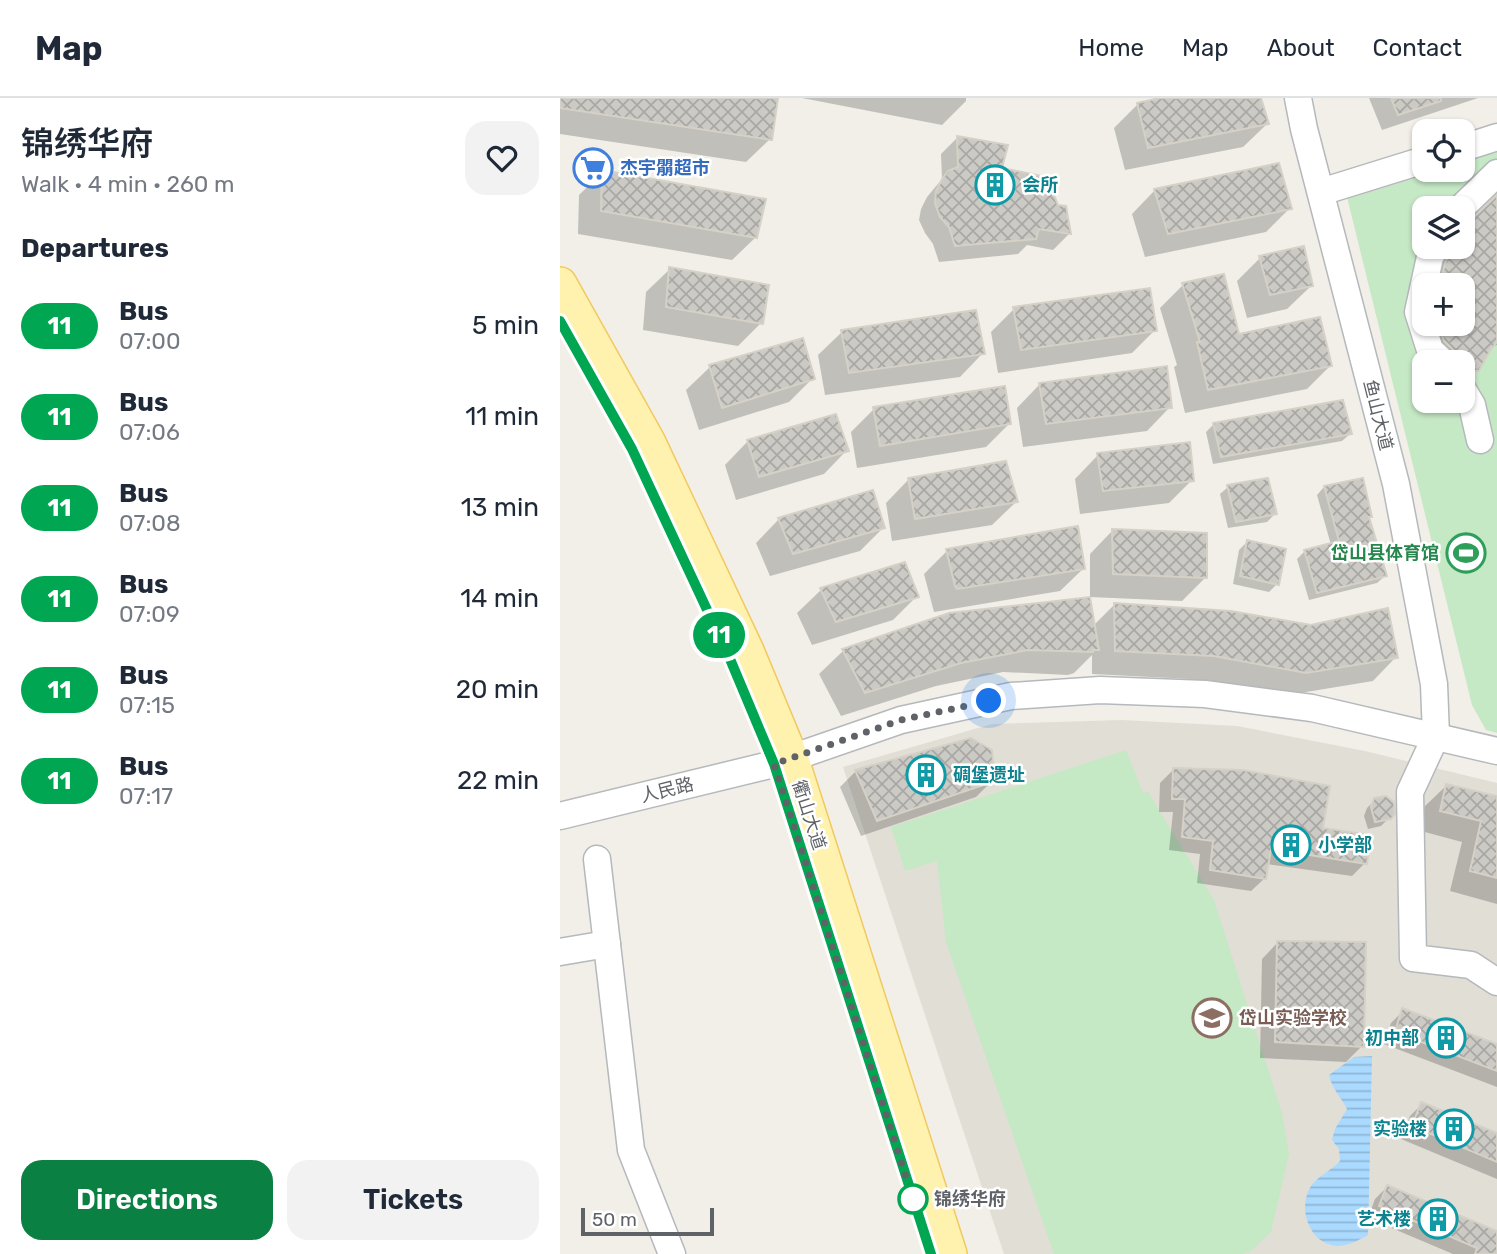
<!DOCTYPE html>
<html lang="en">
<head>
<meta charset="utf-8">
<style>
  :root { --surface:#fff; --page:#f2f2f3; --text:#1f2937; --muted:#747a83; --line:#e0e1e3; --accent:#0b8043 }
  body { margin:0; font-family:Rubik,"Noto Sans SC",sans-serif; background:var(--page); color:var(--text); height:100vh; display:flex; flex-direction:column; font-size:26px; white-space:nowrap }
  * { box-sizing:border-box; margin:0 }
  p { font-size:23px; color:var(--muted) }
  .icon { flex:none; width:38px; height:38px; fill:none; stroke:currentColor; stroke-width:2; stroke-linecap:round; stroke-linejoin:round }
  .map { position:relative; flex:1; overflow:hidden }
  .side { display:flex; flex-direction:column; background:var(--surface); width:560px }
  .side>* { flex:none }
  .badge { padding:0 14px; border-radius:23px; font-size:24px; line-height:46px }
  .fabs { position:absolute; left:852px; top:21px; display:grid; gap:14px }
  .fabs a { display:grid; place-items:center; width:63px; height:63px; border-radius:14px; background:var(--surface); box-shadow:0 2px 5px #0004; font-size:35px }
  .scale { position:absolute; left:21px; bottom:18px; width:133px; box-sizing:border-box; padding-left:7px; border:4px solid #5f6368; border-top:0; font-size:19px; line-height:24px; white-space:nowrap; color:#5f6368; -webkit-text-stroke:5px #fff; paint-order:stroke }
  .you { position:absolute; width:35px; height:35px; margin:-18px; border:5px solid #fff; border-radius:50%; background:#1a73e8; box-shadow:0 0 0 10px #1a73e833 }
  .map>.badge { position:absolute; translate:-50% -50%; box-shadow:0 0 0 4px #fff }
  h2 { padding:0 21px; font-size:26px; line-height:63px }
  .round { display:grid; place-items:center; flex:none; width:74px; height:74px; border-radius:21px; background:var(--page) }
  .overview { display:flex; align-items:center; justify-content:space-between; height:119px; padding:0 21px }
  h1 { font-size:33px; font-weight:600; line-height:52px }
  .button { display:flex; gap:14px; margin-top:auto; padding:14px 21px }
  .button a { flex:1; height:80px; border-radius:21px; background:var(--accent); color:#fff; font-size:28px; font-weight:600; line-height:80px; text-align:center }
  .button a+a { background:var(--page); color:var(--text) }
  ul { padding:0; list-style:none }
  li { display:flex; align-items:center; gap:21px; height:91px; padding:0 21px }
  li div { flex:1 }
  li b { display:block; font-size:26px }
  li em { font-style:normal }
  li .badge { min-width:77px; font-weight:700; text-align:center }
  header { display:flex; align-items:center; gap:42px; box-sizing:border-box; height:98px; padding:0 35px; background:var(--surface); border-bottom:2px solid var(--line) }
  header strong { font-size:33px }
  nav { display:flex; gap:38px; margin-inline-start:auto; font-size:24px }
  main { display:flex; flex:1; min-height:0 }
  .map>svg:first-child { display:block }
  .education { fill:#e1ded6 }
  .grass { fill:#c5e8c5; fill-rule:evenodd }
  .water { fill:url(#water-rules) }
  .shadow { fill:#0003 }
  .building { fill:url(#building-cross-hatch); stroke:#d6d1c6; stroke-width:2 }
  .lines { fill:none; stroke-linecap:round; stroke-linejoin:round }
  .minor-casing { stroke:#b5b8bc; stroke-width:29 }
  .major-casing { stroke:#f2c960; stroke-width:36 }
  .minor { stroke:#fff; stroke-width:26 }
  .major { stroke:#fff2af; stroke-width:33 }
  .line-casing { stroke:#fff; stroke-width:16 }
  .line { stroke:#00a651; stroke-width:10 }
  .walk { stroke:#5f6368; stroke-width:7; stroke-dasharray:0 12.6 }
  .stop-dot { fill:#fff; stroke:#00a651; stroke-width:3.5 }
  .labels { text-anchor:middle; stroke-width:5; stroke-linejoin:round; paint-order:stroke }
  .shop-label { font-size:18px; font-weight:bold; fill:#366cbe; stroke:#fff; text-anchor:start }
  .culture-label { font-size:18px; font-weight:bold; fill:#0d838f; stroke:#fff; text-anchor:start }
  .street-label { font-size:18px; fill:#5f6368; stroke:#fff }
  .leisure-label { font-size:18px; font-weight:bold; fill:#27864d; stroke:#fff; text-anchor:end }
  .education-label { font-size:18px; font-weight:bold; fill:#785e54; stroke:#fff; text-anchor:start }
  .stop-label { font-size:18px; font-weight:bold; fill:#5f6368; stroke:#fff; text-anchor:start }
</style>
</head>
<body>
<header>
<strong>Map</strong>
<nav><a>Home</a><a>Map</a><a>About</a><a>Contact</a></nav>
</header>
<main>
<section class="side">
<div class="overview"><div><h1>锦绣华府</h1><p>Walk · 4 min · 260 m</p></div><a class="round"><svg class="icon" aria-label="heart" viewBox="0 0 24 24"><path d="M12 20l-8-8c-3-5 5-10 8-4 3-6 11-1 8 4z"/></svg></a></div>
<h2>Departures</h2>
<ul>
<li><span class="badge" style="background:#00a651;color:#fff">11</span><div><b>Bus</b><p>07:00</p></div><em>5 min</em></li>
<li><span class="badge" style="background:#00a651;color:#fff">11</span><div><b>Bus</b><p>07:06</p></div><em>11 min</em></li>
<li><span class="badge" style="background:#00a651;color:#fff">11</span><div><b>Bus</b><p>07:08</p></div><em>13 min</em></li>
<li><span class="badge" style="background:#00a651;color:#fff">11</span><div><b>Bus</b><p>07:09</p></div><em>14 min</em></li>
<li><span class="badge" style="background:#00a651;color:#fff">11</span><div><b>Bus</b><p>07:15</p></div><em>20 min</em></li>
<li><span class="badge" style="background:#00a651;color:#fff">11</span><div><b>Bus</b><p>07:17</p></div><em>22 min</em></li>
</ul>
<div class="button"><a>Directions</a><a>Tickets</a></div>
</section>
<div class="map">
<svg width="937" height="1156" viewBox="0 0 937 1156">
  <defs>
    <pattern id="water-rules" width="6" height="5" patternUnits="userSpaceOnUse" patternTransform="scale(1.75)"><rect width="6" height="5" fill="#aadaff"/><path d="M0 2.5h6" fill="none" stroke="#8eb4d2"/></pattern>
    <pattern id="building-cross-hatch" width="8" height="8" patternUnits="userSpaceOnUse" patternTransform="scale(1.75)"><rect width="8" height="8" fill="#cccac5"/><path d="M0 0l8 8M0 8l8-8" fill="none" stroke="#a9a8a4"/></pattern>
  </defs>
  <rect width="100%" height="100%" fill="#f1efe8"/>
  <path class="education" d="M562,622L677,628L805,653L937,685V1156H444L283,669L432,626Z"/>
  <g class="grass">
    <path d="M937,50V635L926,632L912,607L786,95L864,72H903V60ZM864,110H903V149H864ZM864,187H903V226H864ZM864,264H903V303H864Z"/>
    <path d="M566,652L583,695L588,694L654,802L722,1015L729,1056L711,1134L691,1153L683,1156H494L386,844L377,763L345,773L331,729Z"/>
  </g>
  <path class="water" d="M812,958L808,1137C799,1142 788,1148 777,1148C749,1146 737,1110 751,1088C758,1078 772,1072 780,1063L779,1051L772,1042L775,1031L787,1011C781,999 772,991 769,977L794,959Z"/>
  <g class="shadow">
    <path d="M0,0H216L210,41L186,64L0,36Z"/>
    <path d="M242,0H406V3L382,27Z"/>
    <path d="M608,0H700L707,26L683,49L565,72L554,30L578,6Z"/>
    <path d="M809,0H918L822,32Z"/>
    <path d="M397,40L440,71L496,108L504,109L509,136L493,152L467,147L458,156L379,164L373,146L365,135L359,122L361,111L367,99L382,81L381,56Z"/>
    <path d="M43,74L196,139L172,162L18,136L19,97Z"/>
    <path d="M595,92L730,110L706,134L585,159L572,116Z"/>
    <path d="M937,99V247L930,249L917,272L903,286V264H873L864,226H903V187H868L878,149H903V127L912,123Z"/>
    <path d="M700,160L751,188L727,211L687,220L677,183Z"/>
    <path d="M110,171L201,225L178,248L83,232L86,194Z"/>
    <path d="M623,187L677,238L770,268L747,291L625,315L614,269L617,267L600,210Z"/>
    <path d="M454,211L595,232L572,255L438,275L431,234Z"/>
    <path d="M282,234L423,255L400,279L265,297L258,257Z"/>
    <path d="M150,269L253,280L229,304L139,332L126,292Z"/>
    <path d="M480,286L610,309L587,333L463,349L457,310Z"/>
    <path d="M314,311L449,326L426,349L297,370L291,334Z"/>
    <path d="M654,326L790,336L782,343L653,366L646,334Z"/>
    <path d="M188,343L287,352L264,376L176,402L165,367Z"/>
    <path d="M538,357L632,382L609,405L520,416L515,381Z"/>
    <path d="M349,381L456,404L432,427L332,443L326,405Z"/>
    <path d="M668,389L715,416L707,424L668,430L660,396Z"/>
    <path d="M764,389L808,420L825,478L817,485L749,502L737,461L745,453L771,447L757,397Z"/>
    <path d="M219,421L323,430L300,453L210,478L196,445Z"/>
    <path d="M553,432L646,479L622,503L530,499V456Z"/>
    <path d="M687,444L717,486L709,494L673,486L679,452Z"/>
    <path d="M387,453L524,470L500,493L374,514L364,476Z"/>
    <path d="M261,492L356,499L333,522L252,547L237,515Z"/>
    <path d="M554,507L836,559L813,583L722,598L630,581L532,576V557L514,575L508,577L443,574L376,588L281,618L259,576L283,553L390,517L533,528Z"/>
    <path d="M614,671L761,731L805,765L792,778L707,766L705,780L691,793L637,785L640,756L609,752L613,714H599L600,685Z"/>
    <path d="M296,673L433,682L416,699L301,738L280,689Z"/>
    <path d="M886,688L937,700V806L890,793L902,744L861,733L865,708Z"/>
    <path d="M815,702L829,720L821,728L808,731L804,718L807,710Z"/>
    <path d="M718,844L802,948L786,964L700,960L702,861Z"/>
    <path d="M843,913L937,948V989L824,946L831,925Z"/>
    <path d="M862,1006L937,1036V1081L841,1041L850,1018Z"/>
    <path d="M827,1089L937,1135V1156H893L808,1120L815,1101Z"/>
  </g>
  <g class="building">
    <path d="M0,0H218L212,42L0,10Z"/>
    <path d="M599,0H701L709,26L588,50L577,5Z"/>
    <path d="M831,0H881V3L838,17Z"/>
    <path d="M397,38L448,47L442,70L487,79L498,107L506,108L511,136L479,131L476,141L395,148L389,129L380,119L375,105L376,93L382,81L388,73L398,69Z"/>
    <path d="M719,65L732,111L608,136L594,91Z"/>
    <path d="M42,72L206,101L197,140L41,113Z"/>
    <path d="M937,97V244L931,251L919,273L905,272L903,264H898L894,253L884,243L878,226H903V187H880L885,165L892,149H903V125L912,121Z"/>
    <path d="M744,148L753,188L710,197L699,158Z"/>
    <path d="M109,169L209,187L203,226L106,209Z"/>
    <path d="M664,176L679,236L760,219L772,268L648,292L637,244H640L622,185Z"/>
    <path d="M590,190L597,233L461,252L453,209Z"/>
    <path d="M416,212L425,256L289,275L281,232Z"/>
    <path d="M243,240L255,281L162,310L149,267Z"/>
    <path d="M607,268L612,310L486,326L479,285Z"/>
    <path d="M445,288L451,326L320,348L313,309Z"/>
    <path d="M783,302L792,336L661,359L653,325Z"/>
    <path d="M276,316L289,353L199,379L187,342Z"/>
    <path d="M630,344L634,383L543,393L537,355Z"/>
    <path d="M446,363L458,404L355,421L348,380Z"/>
    <path d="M708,380L717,416L676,424L667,387Z"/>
    <path d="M803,380L812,419H809L827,478L757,495L744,452L779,443L764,388Z"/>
    <path d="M313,392L325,430L233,456L218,420Z"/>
    <path d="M518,428L525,471L397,491L395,488L386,451Z"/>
    <path d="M552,431L647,435V480L553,476Z"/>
    <path d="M687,442L726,451L719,487L680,478Z"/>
    <path d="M345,464L359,499L276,524L260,490Z"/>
    <path d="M530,499L539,552H533V554L468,552L401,565L305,595L282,551L389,515Z"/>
    <path d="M554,505L671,513L751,527L828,510L838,560L746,575L654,558L555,553Z"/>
    <path d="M411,640L432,652L435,683L317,723L295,672Z"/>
    <path d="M613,670L683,672L770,688L763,730L811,737L807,766L711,751L706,781L650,772L653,743L622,739L625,701H612Z"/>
    <path d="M886,686L937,698V780L910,773L921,723L880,713Z"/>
    <path d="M826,698L834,704L835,716L831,721L815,724L811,709L814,700Z"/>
    <path d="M717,843L806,844L804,949L715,944Z"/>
    <path d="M842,910L937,946V973L835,934Z"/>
    <path d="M861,1004L937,1035V1064L852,1028Z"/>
    <path d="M827,1087L937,1133V1156H915L917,1150L819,1108Z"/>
  </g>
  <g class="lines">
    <g class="minor-casing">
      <g id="minor">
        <path d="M738,0L744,31L836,386L874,586L876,638L850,694L853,860L911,867L937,884"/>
        <path d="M903,50L937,39"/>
        <path d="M761,94L864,62"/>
        <path d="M901,110L937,75"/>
        <path d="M876,149L870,159L858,214L870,252L883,264"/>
        <path d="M903,292L912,307L920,342"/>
        <path d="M0,718L214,666L341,622L451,598L540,592L645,596L752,610L937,653"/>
        <path d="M37,761L71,1052L112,1156"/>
        <path d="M0,854L47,846"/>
      </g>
    </g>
    <g class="major-casing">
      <path id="major" d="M0,186L88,343L187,553L231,659L390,1156"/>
    </g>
    <use href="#minor" class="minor"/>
    <use href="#major" class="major"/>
  </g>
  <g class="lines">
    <g class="line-casing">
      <path id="line" d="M0,223L72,351L170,561L214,666L371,1156"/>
    </g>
    <use href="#line" class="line"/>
    <path class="walk" d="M353,1101L214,666L341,622L429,603"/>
  </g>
  <defs>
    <g id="supermarket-ring" transform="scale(2.0125)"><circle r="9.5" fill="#fff" stroke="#3f7fe0" stroke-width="1.5"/><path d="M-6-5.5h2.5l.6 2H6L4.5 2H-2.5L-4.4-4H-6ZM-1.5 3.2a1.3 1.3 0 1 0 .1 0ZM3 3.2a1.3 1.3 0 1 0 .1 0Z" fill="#3f7fe0"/></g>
    <g id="building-ring" transform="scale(2.0125)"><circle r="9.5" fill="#fff" stroke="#0f9aa8" stroke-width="1.5"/><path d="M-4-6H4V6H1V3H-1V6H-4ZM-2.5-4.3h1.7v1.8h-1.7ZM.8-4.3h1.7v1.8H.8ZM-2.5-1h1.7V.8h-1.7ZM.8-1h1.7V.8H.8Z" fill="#0f9aa8"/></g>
    <g id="stadium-ring" transform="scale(2.0125)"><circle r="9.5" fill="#fff" stroke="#2e9e5b" stroke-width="1.5"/><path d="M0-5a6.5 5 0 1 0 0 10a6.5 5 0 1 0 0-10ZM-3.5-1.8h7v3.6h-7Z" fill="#2e9e5b"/></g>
    <g id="school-ring" transform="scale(2.0125)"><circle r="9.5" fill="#fff" stroke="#8d6e63" stroke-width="1.5"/><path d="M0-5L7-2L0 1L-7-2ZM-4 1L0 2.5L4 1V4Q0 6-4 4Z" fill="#8d6e63"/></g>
  </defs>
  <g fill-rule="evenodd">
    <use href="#supermarket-ring" x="33" y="70"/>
    <use href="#building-ring" x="435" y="87"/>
    <use href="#stadium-ring" x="906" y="455"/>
    <use href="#building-ring" x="366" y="677"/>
    <use href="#building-ring" x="731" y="747"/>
    <use href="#school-ring" x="652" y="920"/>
    <use href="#building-ring" x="886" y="940"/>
    <use href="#building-ring" x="894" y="1031"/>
    <use href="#building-ring" x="878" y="1121"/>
  </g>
  <circle class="stop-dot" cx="353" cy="1101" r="14"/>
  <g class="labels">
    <g class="shop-label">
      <text x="60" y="76">杰宇朤超市</text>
    </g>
    <g class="culture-label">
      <text x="462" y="93">会所</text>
      <text x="393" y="683">碉堡遗址</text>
      <text x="758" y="753">小学部</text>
      <text x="859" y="946" text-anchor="end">初中部</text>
      <text x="867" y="1037" text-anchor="end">实验楼</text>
      <text x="851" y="1127" text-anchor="end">艺术楼</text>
    </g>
    <g class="street-label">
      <text transform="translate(818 317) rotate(76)" y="6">鱼山大道</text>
      <text transform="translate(107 692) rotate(-14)" y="6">人民路</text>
      <text transform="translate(249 717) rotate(72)" y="6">衢山大道</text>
    </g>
    <g class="leisure-label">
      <text x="879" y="461">岱山县体育馆</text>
    </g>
    <g class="education-label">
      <text x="679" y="926">岱山实验学校</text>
    </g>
    <g class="stop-label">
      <text x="374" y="1107">锦绣华府</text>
    </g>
  </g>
</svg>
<div class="fabs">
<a><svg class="icon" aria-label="locate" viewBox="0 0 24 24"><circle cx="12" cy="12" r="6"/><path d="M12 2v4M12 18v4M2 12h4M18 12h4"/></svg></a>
<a><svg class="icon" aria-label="layers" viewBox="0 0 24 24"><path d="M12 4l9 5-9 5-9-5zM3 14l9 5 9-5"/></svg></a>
<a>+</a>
<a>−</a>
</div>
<div class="scale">50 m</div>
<div class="you" style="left:429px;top:603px"></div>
<b class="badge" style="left:159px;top:537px;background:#00a651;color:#fff">11</b>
</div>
</main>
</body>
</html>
